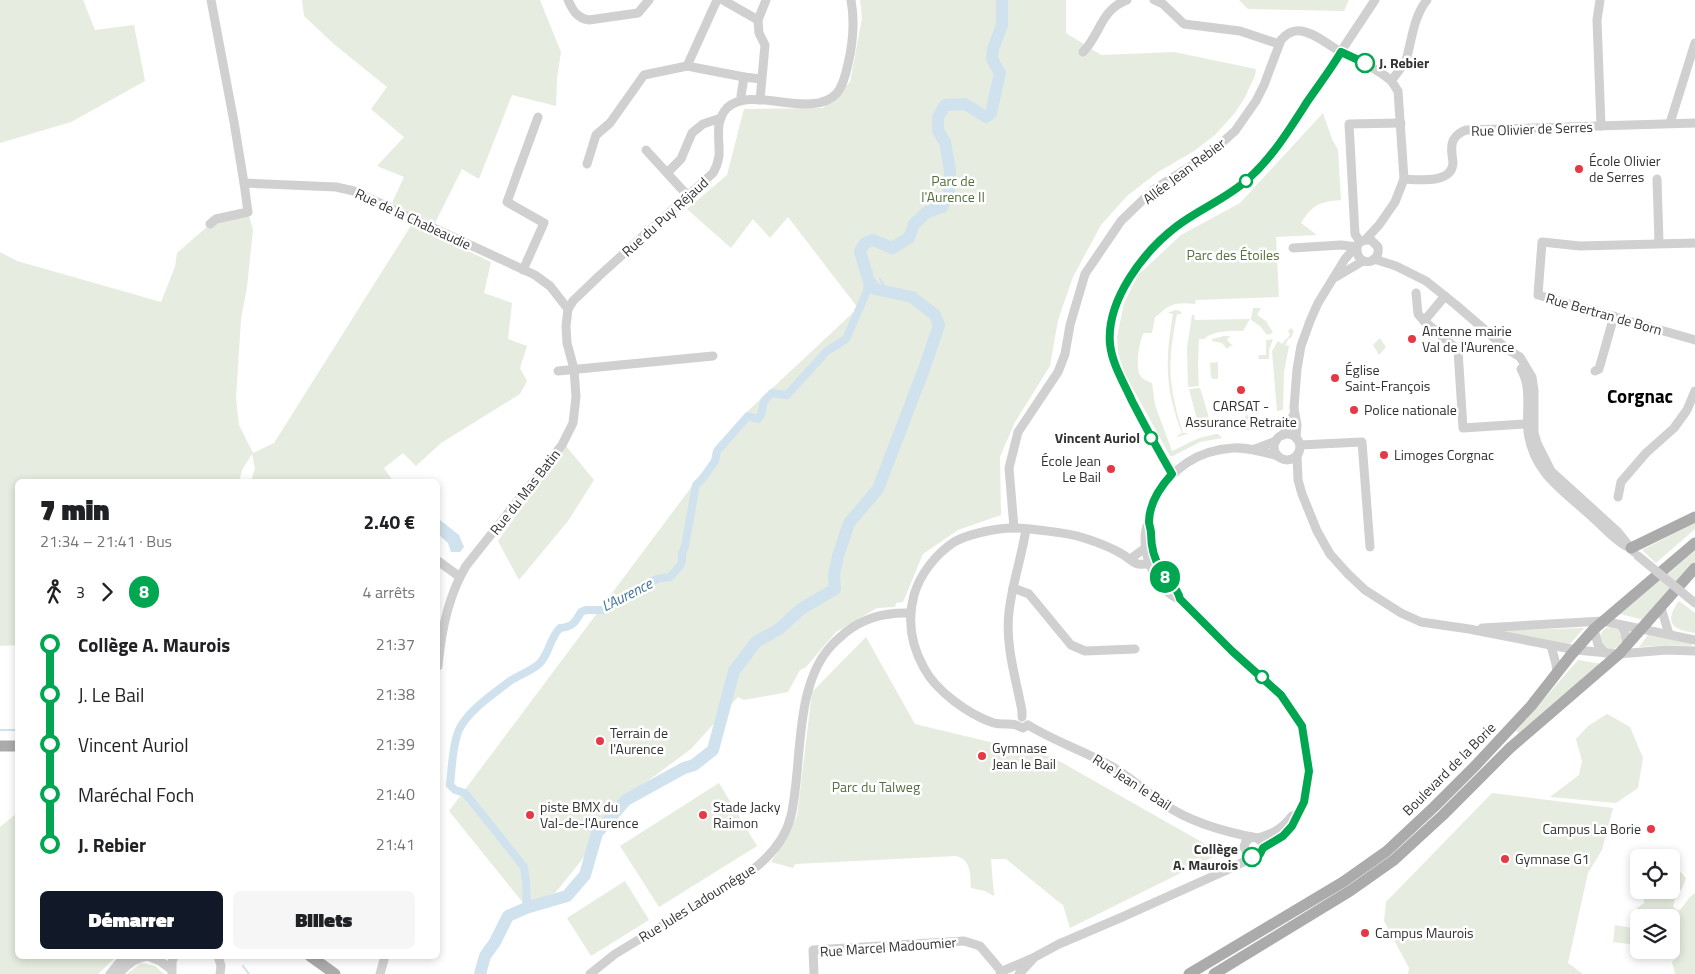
<!DOCTYPE html>
<html lang="fr">
<head>
<meta charset="utf-8">
<style>
  :root { --surface:#fff; --page:#f6f6f6; --text:#202124; --muted:#757577; --accent:#111827 }
  body { margin:0; font-family:"Titillium Web",sans-serif; background:var(--page); color:var(--text); height:100vh; display:flex; flex-direction:column; font-size:19px; white-space:nowrap }
  * { box-sizing:border-box; margin:0 }
  p { font-size:16px; color:var(--muted) }
  .icon { flex:none; width:28px; height:28px; fill:none; stroke:currentColor; stroke-width:2; stroke-linecap:round; stroke-linejoin:round }
  .map { position:relative; flex:1; overflow:hidden }
  .sheet { position:absolute; left:15px; top:479px; width:425px; height:480px; display:flex; flex-direction:column; background:var(--surface); border-radius:8px; box-shadow:0 2px 8px #0003 }
  .sheet>* { flex:none }
  .badge { padding:0 10px; border-radius:16px; font-size:18px; line-height:32px }
  .tools { position:absolute; left:1630px; top:849px; display:grid; gap:10px }
  .tools a { display:grid; place-items:center; width:50px; height:50px; border-radius:8px; background:var(--surface); box-shadow:0 2px 8px #0003; font-size:25px }
  .map>.badge { position:absolute; translate:-50% -50%; box-shadow:0 0 0 2px #fff }
  .legs { display:flex; align-items:center; gap:8px; height:55px; padding:0 25px; font-size:16px }
  .legs p { margin-inline-start:auto }
  .summary { display:flex; align-items:center; justify-content:space-between; height:85px; padding:0 25px }
  h1 { font-size:28px; font-weight:800; line-height:38px }
  .primary-button { display:flex; gap:10px; margin-top:auto; padding:10px 25px }
  .primary-button a { flex:1; height:58px; border-radius:8px; background:var(--accent); color:#fff; font-size:20px; font-weight:800; line-height:58px; text-align:center }
  .primary-button a+a { background:var(--page); color:var(--text) }
  ul { padding:0 25px; list-style:none }
  li { display:flex; align-items:center; gap:18px; height:50px; font-size:19px }
  li i { display:grid; place-items:center; width:8px; height:100%; margin:0 6px; background:currentColor }
  li i::after { content:''; width:12px; height:12px; margin:-6px; border:4px solid; border-radius:50%; background:var(--surface) }
  li p { margin-inline-start:auto }
  li:first-child i { background:linear-gradient(#0000 50%,currentColor 0) }
  li:last-child i { background:linear-gradient(currentColor 50%,#0000 0) }
  .map>svg:first-child { display:block }
  .green { fill:#e6ecdf }
  .water { fill:#cfe2ee }
  .lines { fill:none; stroke-linecap:round; stroke-linejoin:round }
  .stream { stroke:#cfe2ee; stroke-width:2 }
  .canal { stroke:#cfe2ee; stroke-width:8 }
  .river { stroke:#cfe2ee; stroke-width:12 }
  .minor { stroke:#d0d0d0; stroke-width:9 }
  .major { stroke:#ababab; stroke-width:11 }
  .minor-bridge { stroke:#d0d0d0; stroke-width:9 }
  .line-1-casing { stroke:#fff; stroke-width:11 }
  .line-1 { stroke:#00a650; stroke-width:8 }
  .stop-1-dot { fill:#fff; stroke:#00a650; stroke-width:2.5 }
  .poi-dot { fill:#e63946; stroke:#fff; stroke-width:2 }
  .labels { text-anchor:middle; stroke-width:5; stroke-linejoin:round; paint-order:stroke }
  .stop-label { font-size:14px; font-weight:bold; fill:#333; stroke:#fff; text-anchor:end }
  .street-label { font-size:14px; fill:#333; stroke:#fff }
  .poi-label { font-size:14px; fill:#333; stroke:#fff; text-anchor:start }
  .park-label { font-size:14px; fill:#56703f; stroke:#fff }
  .water-label { font-size:15px; font-style:italic; fill:#3f7597; stroke:#fff }
  .district-label { font-size:19px; font-weight:bold; fill:#000; stroke:#fff }
</style>
</head>
<body>
<div class="map">
<svg width="1695" height="974" viewBox="0 0 1695 974">
  <rect width="100%" height="100%" fill="#fff"/>
  <g class="green">
    <path d="M0,0H83L95,30L134,25L145,81L71,122L0,143Z"/>
    <path d="M302,0H540L561,52L557,79L556,106L512,95L479,179L462,169L435,223L392,203L404,177L377,166L404,137L371,109L387,87L335,45L304,16Z"/>
    <path d="M860,0H1066V33L1101,55L1174,52L1256,69L1255,76L1244,99L1234,114L1215,135L1194,151L1158,172L1127,196L1101,225L1073,277L1058,320L1050,366L1015,422L1000,457L1001,515L958,530L923,554L903,602L896,603L895,607L877,608L836,632L806,667L800,670L788,692L744,700L738,697L691,749L618,803L581,861L555,893L524,904L449,811L749,410L858,308L788,217L770,238L753,219L731,248L687,209L727,175L744,109L823,108L850,82L862,18Z"/>
    <path d="M1239,0H1349L1344,11L1248,9Z"/>
    <path d="M1323,113L1332,139L1338,150L1341,200C1319,202 1313,204 1301,223L1317,235L1276,237L1279,297L1196,300L1195,304C1186,303 1176,302 1168,307C1164,309 1160,314 1155,317L1152,333H1144C1139,339 1136,366 1139,373C1141,379 1147,381 1152,383L1155,405L1172,451L1199,438L1216,434H1218L1222,438L1200,442L1173,456H1170L1125,374L1118,353L1117,337L1124,303L1138,275L1181,235L1240,203Z"/>
    <path d="M248,212L253,230L247,287L241,319L236,399L239,425L253,453L274,443L412,224L491,262L484,293L512,303L508,339L527,346L520,368L527,381L520,394L441,443L416,466L403,453L384,468L393,481H251L255,468L252,454L243,468L239,481H18L17,645L0,646V252L17,261L161,302L175,267L177,253L216,219Z"/>
    <path d="M1253,308H1261L1257,315L1266,321L1273,333L1267,335L1260,326L1251,320Z"/>
    <path d="M1175,310L1180,311L1182,314H1177C1167,363 1168,385 1183,433H1189L1178,437L1177,436L1182,433C1165,388 1165,361 1173,314L1168,313Z"/>
    <path d="M1192,315H1194L1195,320L1250,319L1243,331C1232,330 1212,331 1204,339H1199L1198,365L1199,386L1188,387L1187,348Z"/>
    <path d="M1291,328L1294,331L1291,338H1289L1285,345L1289,346L1284,372L1283,410L1277,411L1272,351L1278,341L1282,344L1290,335L1288,331Z"/>
    <path d="M1224,336H1230L1227,340L1233,346H1230L1227,349L1222,343L1212,341V339Z"/>
    <path d="M1380,338L1386,347L1379,355L1373,345Z"/>
    <path d="M1273,339L1269,350V359H1258L1259,355H1266V340Z"/>
    <path d="M1218,362V379H1213L1211,377L1210,363Z"/>
    <path d="M1200,388L1210,421L1211,424L1216,423L1217,425L1197,431L1194,427H1199L1189,389Z"/>
    <path d="M1248,415L1249,422L1271,421L1263,429L1245,430V416Z"/>
    <path d="M566,446L594,480L568,521L519,580L498,541Z"/>
    <path d="M1695,523V529L1656,563L1642,550Z"/>
    <path d="M1695,551V561L1644,620L1620,614Z"/>
    <path d="M1679,601L1695,613V633C1690,632 1683,631 1679,629C1665,623 1673,609 1679,601Z"/>
    <circle cx="1611" cy="638" r="11"/>
    <path d="M1584,628L1570,644L1487,632V631Z"/>
    <path d="M1648,635L1692,643L1691,646L1669,645L1639,647Z"/>
    <path d="M866,637L915,724L1052,757L1221,853L1070,928L1063,905L1055,899L1006,859H991L994,896L985,891L971,888C970,875 972,860 956,856L795,864L793,868L771,862L786,839L797,816L812,692Z"/>
    <path d="M1578,660L1601,664L1519,733L1516,731Z"/>
    <path d="M1607,714L1630,727L1643,758L1638,788L1616,803L1550,797L1579,775L1582,761L1576,739L1588,726Z"/>
    <path d="M719,783L757,846L659,907L620,846Z"/>
    <path d="M1492,793L1613,808L1602,850L1588,873L1568,963L1583,974H1408L1409,968L1384,921L1386,902Z"/>
    <path d="M17,813L18,956H117L98,974H0V827Z"/>
    <path d="M1670,852L1677,855L1673,864L1676,867L1686,878C1683,891 1676,892 1673,907L1679,911L1691,896L1695,893V974H1675L1672,962L1680,954L1671,939V918L1664,917V911L1641,909L1640,917L1639,918V926H1634L1637,908L1644,903V895L1649,890L1662,893V890H1671V858L1668,857Z"/>
    <path d="M625,881L649,920L591,956L567,918Z"/>
    <path d="M1615,925L1638,929L1636,945L1613,942Z"/>
    <path d="M141,963L155,966L164,974H127Z"/>
  </g>
  <path class="water" d="M440,520L459,535L464,547L460,552H451L448,543L438,534V521Z"/>
  <g class="lines">
    <g class="stream">
      <path d="M866,268L873,272"/>
      <path d="M880,279L888,292"/>
      <path d="M0,730H18"/>
      <path d="M243,966L249,974"/>
    </g>
    <path class="canal" d="M526,908C528,894 526,881 524,867L465,793L455,790L450,785C452,767 452,749 458,732C465,713 494,693 510,681C519,675 531,671 539,664C550,653 549,639 560,628C572,627 575,623 581,612L586,610H604L617,600L646,587C652,579 660,578 670,577L680,566L682,561V554L685,546L696,485L703,478L715,461L717,451L748,416L758,419L761,415L764,401L772,393L787,395L827,351L846,339L867,291L868,279"/>
    <path class="river" d="M480,974L485,956L495,942L508,916L526,908L567,896L585,875L597,833L626,800L684,768L694,765L713,750L734,671L756,642L779,629L801,609L835,589L834,575L838,556L849,523L878,489L924,369L939,325L935,315L912,297L875,289L868,279L860,251L865,243L873,240L892,248L909,238L914,224L927,212L942,207L949,195L950,171L945,142L938,131V117L945,105L965,104L986,117L991,113L1000,73L992,59L993,49L1002,25V0"/>
    <g class="minor">
      <path d="M211,0L234,122L244,183L336,187L354,191L535,275L550,286L568,309"/>
      <path d="M568,0C573,11 577,18 589,20L638,13L649,0"/>
      <path d="M723,0L758,20"/>
      <path d="M1154,0L1163,4L1184,24L1240,31L1279,44"/>
      <path d="M1600,0L1597,20L1601,126"/>
      <path d="M1083,52C1101,34 1100,10 1127,0"/>
      <path d="M687,66L717,0"/>
      <path d="M1392,80C1397,72 1404,66 1407,57C1412,38 1414,16 1427,0"/>
      <path d="M742,100L741,96L744,77"/>
      <path d="M760,100L765,45L759,33L758,20L766,0"/>
      <path d="M1670,123L1695,43"/>
      <path d="M646,150L667,173"/>
      <path d="M587,164L596,135L610,123L644,75L687,66L744,77L761,79"/>
      <path d="M1404,179C1419,180 1453,184 1453,162C1452,155 1450,145 1454,139C1457,134 1461,132 1466,130L1695,123"/>
      <path d="M1657,179L1659,243"/>
      <path d="M688,196L667,173L681,159L692,133L703,124L721,118"/>
      <path d="M210,224L216,219L248,212L244,183"/>
      <path d="M1360,242L1355,234L1349,124L1401,123"/>
      <path d="M1695,243L1580,246L1542,242L1538,295L1695,340"/>
      <path d="M1357,247C1355,267 1381,266 1378,247L1371,240H1365"/>
      <path d="M1293,248L1341,245L1357,247"/>
      <path d="M1374,259L1396,266L1426,281L1456,305L1507,349L1520,357L1532,377L1534,391V433L1537,443L1551,471L1618,532L1634,552"/>
      <path d="M523,270L544,223L507,202L538,117"/>
      <path d="M1336,277L1363,261"/>
      <path d="M1416,293L1418,314L1424,321"/>
      <path d="M1445,296L1424,321L1458,350L1463,428L1524,424L1531,421"/>
      <path d="M1521,369C1532,388 1526,411 1528,432C1534,474 1563,490 1591,516C1603,526 1612,538 1626,546"/>
      <path d="M558,371L713,356"/>
      <path d="M1595,371L1599,369L1614,316"/>
      <circle cx="1287" cy="447" r="13"/>
      <path d="M1283,435L1294,414"/>
      <path d="M1300,445L1362,442L1370,547"/>
      <path d="M1255,449L1276,441"/>
      <path d="M1297,455L1298,480L1302,494L1317,531L1330,554L1348,574L1365,590L1401,613L1421,622L1469,629L1576,650L1619,654L1666,650L1695,651"/>
      <path d="M1172,474C1158,450 1145,426 1132,401C1124,384 1112,364 1110,345C1106,301 1144,253 1176,227C1191,215 1209,207 1225,197C1237,190 1249,179 1260,168C1277,150 1290,128 1304,107C1328,71 1351,36 1375,0"/>
      <path d="M1618,497L1621,482L1646,453L1674,428L1687,410L1695,391"/>
      <path d="M1147,526C1139,549 1156,592 1180,599"/>
      <path d="M1014,528L1009,468L1018,432L1058,372L1065,354L1070,325L1085,274L1121,221L1153,190L1208,155L1235,131L1256,101L1264,85L1281,40C1286,34 1293,30 1301,31C1315,33 1327,44 1339,51C1356,60 1374,66 1389,79C1393,82 1395,87 1398,91L1404,179L1395,202L1379,225L1365,240L1360,242L1345,259L1318,303L1310,321L1301,346L1297,369L1294,408L1297,425L1296,438"/>
      <path d="M1133,557L1145,548"/>
      <path d="M438,561L460,577"/>
      <path d="M1013,588L1029,594L1071,645L1085,651L1135,649"/>
      <path d="M1661,608L1669,634"/>
      <path d="M1621,625L1625,632L1627,646"/>
      <path d="M1482,628L1603,621L1695,640"/>
      <path d="M1594,629L1598,645L1605,653"/>
      <path d="M1551,646L1556,664L1557,674"/>
      <path d="M438,666C441,632 448,596 466,566L562,445L573,423L576,397L574,369L567,343L566,326L568,309L573,301L599,276L713,173C716,168 718,162 719,156C720,138 714,122 727,108C751,84 812,121 837,93C843,86 846,73 848,64C853,43 855,22 851,0"/>
      <path d="M1022,717V711C1016,679 1005,645 1009,612C1012,584 1022,556 1026,529"/>
      <path d="M1028,725L1023,728C1020,727 1019,726 1016,725C1011,723 1001,725 994,723C969,715 936,691 924,668C911,645 907,621 914,595C920,574 936,554 954,542C968,534 997,528 1013,528C1022,528 1030,529 1039,530C1054,532 1069,533 1084,538C1097,542 1110,547 1122,554C1128,557 1131,562 1138,564C1145,565 1150,564 1156,561"/>
      <path d="M1252,837L1246,841L1244,847L1247,853L1254,856"/>
      <path d="M1257,838C1273,834 1282,829 1292,816"/>
      <path d="M1263,848L1283,836L1292,826L1304,802L1309,771L1302,726L1281,695L1232,651L1180,599C1178,590 1170,584 1165,577C1159,568 1154,557 1152,546C1150,539 1149,530 1149,523C1148,515 1153,505 1156,498C1171,468 1199,450 1233,448C1248,447 1263,452 1278,456"/>
      <path d="M148,956L160,961L171,969"/>
      <path d="M218,956L221,966L220,974"/>
      <path d="M172,973V962L174,956"/>
      <path d="M110,974L118,964L126,956"/>
      <path d="M119,974C127,964 135,958 147,956"/>
      <path d="M380,974L385,956"/>
      <path d="M590,974L615,954L747,874C768,859 785,841 791,816C803,764 793,686 832,645C836,640 842,636 846,632C865,617 886,612 910,613"/>
      <path d="M814,974L813,950L964,941L980,946L1002,972"/>
      <path d="M1000,974L1005,970L1033,958L1059,944L1120,918L1227,870L1260,854L1263,848L1262,842L1257,838C1225,832 1191,823 1164,804C1146,792 1130,777 1111,766C1084,751 1054,741 1028,725"/>
      <path d="M1019,974L1033,959"/>
    </g>
    <g class="major">
      <path d="M1631,548L1695,517"/>
      <path d="M0,746H18"/>
      <path d="M310,956L335,974"/>
      <path d="M1189,974L1343,882L1387,851L1434,807L1476,765L1531,706L1571,655L1594,629L1695,543"/>
      <path d="M1214,974L1350,891L1394,860L1443,815L1510,748L1619,654L1695,568"/>
    </g>
    <path class="minor-bridge" d="M1638,556L1695,603"/>
  </g>
  <g class="lines">
    <g class="line-1-casing">
      <path id="line-1" d="M1252,857L1260,854L1263,848L1283,836L1292,826L1304,802L1309,771L1302,726L1281,695L1232,651L1180,599C1178,588 1167,580 1161,570C1154,559 1151,546 1151,533C1151,529 1149,525 1149,522C1149,504 1161,486 1172,474C1158,450 1145,426 1132,401C1124,383 1112,364 1110,344C1106,300 1144,251 1177,226C1199,209 1226,199 1247,180C1272,158 1289,130 1307,102C1318,86 1331,69 1341,52L1365,63"/>
    </g>
    <use href="#line-1" class="line-1"/>
  </g>
  <g class="stop-1-dot">
    <circle cx="1365" cy="63" r="9"/>
    <circle cx="1246" cy="181" r="6"/>
    <circle cx="1151" cy="438" r="6"/>
    <circle cx="1262" cy="677" r="6"/>
    <circle cx="1252" cy="857" r="9"/>
  </g>
  <g class="poi-dot">
    <circle cx="1579" cy="169" r="5"/>
    <circle cx="1412" cy="339" r="5"/>
    <circle cx="1335" cy="378" r="5"/>
    <circle cx="1241" cy="390" r="5"/>
    <circle cx="1354" cy="410" r="5"/>
    <circle cx="1384" cy="455" r="5"/>
    <circle cx="1111" cy="469" r="5"/>
    <circle cx="600" cy="741" r="5"/>
    <circle cx="982" cy="756" r="5"/>
    <circle cx="530" cy="815" r="5"/>
    <circle cx="703" cy="815" r="5"/>
    <circle cx="1651" cy="829" r="5"/>
    <circle cx="1505" cy="859" r="5"/>
    <circle cx="1365" cy="933" r="5"/>
  </g>
  <g class="labels">
    <g class="stop-label">
      <text x="1379" y="68" text-anchor="start">J. Rebier</text>
      <text x="1140" y="443">Vincent Auriol</text>
      <text x="1238" y="854">Collège<tspan x="1238" dy="16">A. Maurois</tspan></text>
    </g>
    <g class="street-label">
      <text transform="translate(1532 129) rotate(-2)" y="5">Rue Olivier de Serres</text>
      <text transform="translate(1184 171) rotate(-37)" y="5">Allée Jean Rebier</text>
      <text transform="translate(665 217) rotate(-42)" y="5">Rue du Puy Réjaud</text>
      <text transform="translate(413 219) rotate(25)" y="5">Rue de la Chabeaudie</text>
      <text transform="translate(1604 314) rotate(16)" y="5">Rue Bertran de Born</text>
      <text transform="translate(525 492) rotate(-52)" y="5">Rue du Mas Batin</text>
      <text transform="translate(1449 769) rotate(-45)" y="5">Boulevard de la Borie</text>
      <text transform="translate(1132 782) rotate(33)" y="5">Rue Jean le Bail</text>
      <text transform="translate(697 903) rotate(-32)" y="5">Rue Jules Ladoumégue</text>
      <text transform="translate(888 947) rotate(-4)" y="5">Rue Marcel Madoumier</text>
    </g>
    <g class="poi-label">
      <text x="1589" y="166">École Olivier<tspan x="1589" dy="16">de Serres</tspan></text>
      <text x="1422" y="336">Antenne mairie<tspan x="1422" dy="16">Val de l'Aurence</tspan></text>
      <text x="1345" y="375">Église<tspan x="1345" dy="16">Saint-François</tspan></text>
      <text x="1241" y="411" text-anchor="middle">CARSAT -<tspan x="1241" dy="16">Assurance Retraite</tspan></text>
      <text x="1364" y="415">Police nationale</text>
      <text x="1394" y="460">Limoges Corgnac</text>
      <text x="1101" y="466" text-anchor="end">École Jean<tspan x="1101" dy="16">Le Bail</tspan></text>
      <text x="610" y="738">Terrain de<tspan x="610" dy="16">l'Aurence</tspan></text>
      <text x="992" y="753">Gymnase<tspan x="992" dy="16">Jean le Bail</tspan></text>
      <text x="540" y="812">piste BMX du<tspan x="540" dy="16">Val-de-l'Aurence</tspan></text>
      <text x="713" y="812">Stade Jacky<tspan x="713" dy="16">Raimon</tspan></text>
      <text x="1641" y="834" text-anchor="end">Campus La Borie</text>
      <text x="1515" y="864">Gymnase G1</text>
      <text x="1375" y="938">Campus Maurois</text>
    </g>
    <g class="park-label">
      <text x="953" y="186">Parc de<tspan x="953" dy="16">l'Aurence II</tspan></text>
      <text x="1233" y="260">Parc des Étoiles</text>
      <text x="876" y="792">Parc du Talweg</text>
    </g>
    <g class="water-label">
      <text transform="translate(627 595) rotate(-27)" y="5">L'Aurence</text>
    </g>
    <g class="district-label">
      <text x="1640" y="403">Corgnac</text>
    </g>
  </g>
</svg>
<div class="tools">
<a><svg class="icon" aria-label="locate" viewBox="0 0 24 24"><circle cx="12" cy="12" r="6"/><path d="M12 2v4M12 18v4M2 12h4M18 12h4"/></svg></a>
<a><svg class="icon" aria-label="layers" viewBox="0 0 24 24"><path d="M12 4l9 5-9 5-9-5zM3 14l9 5 9-5"/></svg></a>
</div>
<b class="badge" style="left:1165px;top:577px;background:#00a650;color:#fff">8</b>
<section class="sheet">
<div class="summary"><div><h1>7 min</h1><p>21:34 – 21:41 · Bus</p></div><b>2.40 €</b></div>
<div class="legs"><svg class="icon" aria-label="walk" viewBox="0 0 24 24"><circle cx="13" cy="4" r="2"/><path d="M13 8l-2 6 4 7M11 14l-3 7M7 12l3-4h3l4 4"/></svg>3<svg class="icon" aria-label="forward" viewBox="0 0 24 24"><path d="M9 5l7 7-7 7"/></svg><b class="badge" style="background:#00a650;color:#fff">8</b><p>4 arrêts</p></div>
<ul>
<li><i style="color:#00a650"></i><b>Collège A. Maurois</b><p>21:37</p></li>
<li><i style="color:#00a650"></i><span>J. Le Bail</span><p>21:38</p></li>
<li><i style="color:#00a650"></i><span>Vincent Auriol</span><p>21:39</p></li>
<li><i style="color:#00a650"></i><span>Maréchal Foch</span><p>21:40</p></li>
<li><i style="color:#00a650"></i><b>J. Rebier</b><p>21:41</p></li>
</ul>
<div class="primary-button"><a>Démarrer</a><a>Billets</a></div>
</section>
</div>
</body>
</html>
